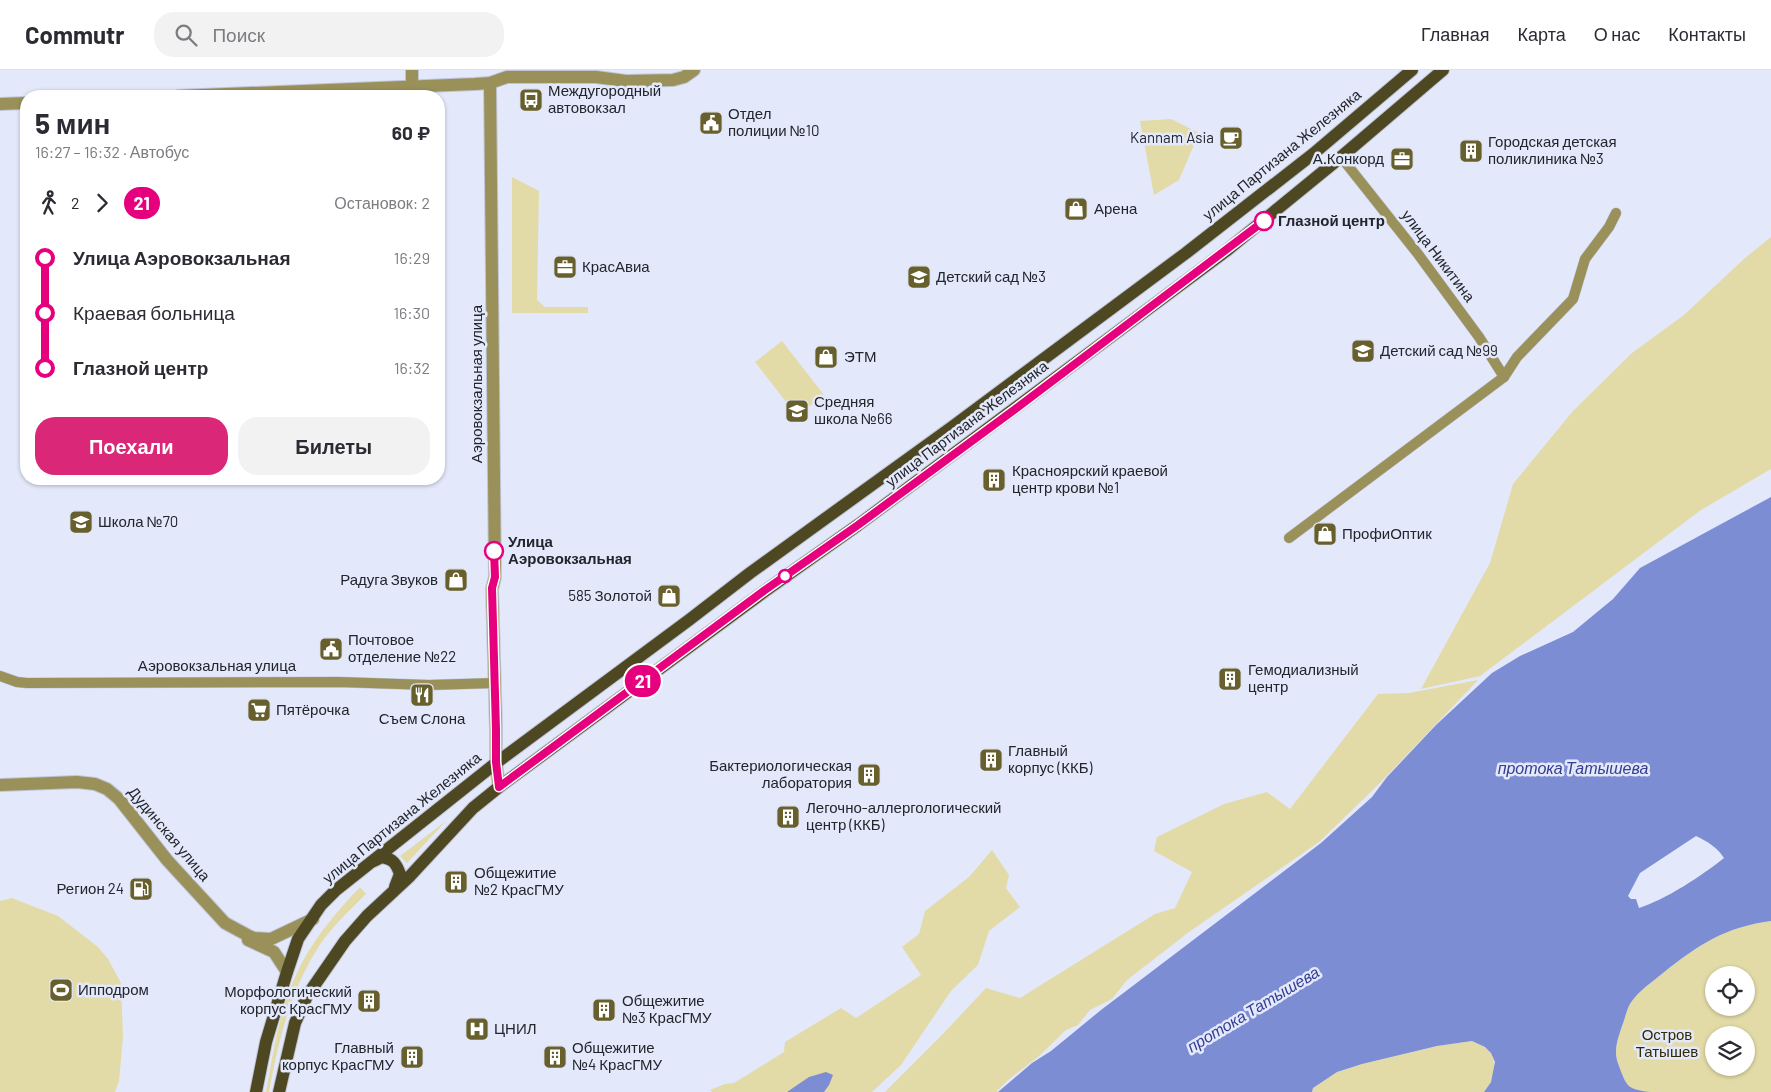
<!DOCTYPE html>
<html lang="ru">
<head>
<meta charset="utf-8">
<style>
  :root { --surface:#fff; --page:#f2f2f3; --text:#2b2b33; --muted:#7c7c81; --line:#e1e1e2; --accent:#db2777 }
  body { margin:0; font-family:Barlow,sans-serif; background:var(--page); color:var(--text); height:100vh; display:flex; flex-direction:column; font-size:19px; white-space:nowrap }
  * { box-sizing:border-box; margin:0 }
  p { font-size:16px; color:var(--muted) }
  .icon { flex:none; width:28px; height:28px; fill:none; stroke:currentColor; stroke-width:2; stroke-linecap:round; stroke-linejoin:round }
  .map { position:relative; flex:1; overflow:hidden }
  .details { position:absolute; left:20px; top:20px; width:425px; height:395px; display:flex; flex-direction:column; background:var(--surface); border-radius:20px; box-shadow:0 1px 4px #0004 }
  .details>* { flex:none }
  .badge { padding:0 10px; border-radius:16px; font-size:18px; line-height:32px }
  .fabs { position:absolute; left:1705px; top:896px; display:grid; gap:10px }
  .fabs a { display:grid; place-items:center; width:50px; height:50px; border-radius:50%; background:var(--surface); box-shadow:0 1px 4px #0004; font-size:25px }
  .map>.badge { position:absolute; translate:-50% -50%; box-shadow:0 0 0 2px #fff }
  .legs { display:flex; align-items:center; gap:8px; height:55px; padding:0 15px; font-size:16px }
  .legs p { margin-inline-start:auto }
  .headline { display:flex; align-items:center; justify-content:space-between; height:85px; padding:0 15px }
  h1 { font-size:28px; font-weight:700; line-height:38px }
  .button { display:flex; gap:10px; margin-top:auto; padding:10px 15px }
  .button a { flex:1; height:58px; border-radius:20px; background:var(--accent); color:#fff; font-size:20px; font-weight:700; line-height:58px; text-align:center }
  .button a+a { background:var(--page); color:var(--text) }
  ul { padding:0 15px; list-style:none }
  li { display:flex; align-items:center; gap:18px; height:55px; font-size:19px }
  li i { display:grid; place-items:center; width:8px; height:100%; margin:0 6px; background:currentColor }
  li i::after { content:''; width:12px; height:12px; margin:-6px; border:4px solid; border-radius:50%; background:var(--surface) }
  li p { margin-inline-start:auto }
  li:first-child i { background:linear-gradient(#0000 50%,currentColor 0) }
  li:last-child i { background:linear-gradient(currentColor 50%,#0000 0) }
  header { display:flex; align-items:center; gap:30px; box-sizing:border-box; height:70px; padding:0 25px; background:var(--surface); border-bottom:1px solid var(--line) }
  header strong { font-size:24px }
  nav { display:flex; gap:28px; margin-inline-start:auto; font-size:18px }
  .search { width:350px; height:45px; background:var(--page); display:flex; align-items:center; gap:12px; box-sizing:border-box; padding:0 18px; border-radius:20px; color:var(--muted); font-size:19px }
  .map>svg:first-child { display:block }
  .green { fill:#e3dba7; fill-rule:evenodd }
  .water { fill:#7c8dd3; fill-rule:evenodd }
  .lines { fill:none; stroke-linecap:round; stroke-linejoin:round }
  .minor-casing { stroke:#c0c5d6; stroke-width:11 }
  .tertiary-casing { stroke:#c0c5d6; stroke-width:14 }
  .primary-casing { stroke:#c0c5d6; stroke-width:14 }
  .minor { stroke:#9a915a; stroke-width:10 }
  .tertiary { stroke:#9a915a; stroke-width:12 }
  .primary { stroke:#4e4822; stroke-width:12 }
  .line-1-casing { stroke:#fff; stroke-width:11 }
  .line-1 { stroke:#e6007e; stroke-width:8 }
  .stop-1-dot { fill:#fff; stroke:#e6007e; stroke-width:2.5 }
  .labels { text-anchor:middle; stroke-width:5; stroke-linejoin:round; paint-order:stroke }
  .poi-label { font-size:15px; fill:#23252c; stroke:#e3e8fb; text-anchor:start }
  .street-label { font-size:15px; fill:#23252c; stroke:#e3e8fb }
  .stop-label { font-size:15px; font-weight:bold; fill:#23252c; stroke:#e3e8fb; text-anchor:start }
  .park-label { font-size:15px; fill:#312b05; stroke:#e3e8fb }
  .water-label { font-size:16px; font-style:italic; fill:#333e91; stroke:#e3e8fb }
</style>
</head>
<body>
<header>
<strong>Commutr</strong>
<div class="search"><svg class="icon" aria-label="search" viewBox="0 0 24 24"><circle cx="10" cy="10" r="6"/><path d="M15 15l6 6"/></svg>Поиск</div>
<nav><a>Главная</a><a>Карта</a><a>О нас</a><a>Контакты</a></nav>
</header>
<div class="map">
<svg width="1771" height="1022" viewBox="0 0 1771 1022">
  <rect width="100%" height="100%" fill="#e3e8fb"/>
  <g class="green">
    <path d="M1171,49L1199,63L1179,110L1154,125L1140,51Z"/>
    <path d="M512,107L539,121L537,230L545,237H588V243H512Z"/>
    <path d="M1771,167V399L1701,440L1480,606L1421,619L1490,493L1513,414L1573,341L1632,283L1684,245L1745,188Z"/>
    <path d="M782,271L824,325L797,346L755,292Z"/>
    <path d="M1478,610L1381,712L1319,772L1189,862L1127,910L1112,929L1090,940L1078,955L1066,960L1038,987L1008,1010L996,1022H885L941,966L986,918L1020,928L1155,844L1175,838L1192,802L1154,781L1157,767L1224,734L1267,722L1290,739L1378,624L1409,623Z"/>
    <path d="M446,751L407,793L400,786Z"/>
    <path d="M992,780L1009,805L1006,818L1020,837L989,861L978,895L951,921L901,995L872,1022H712L710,1020L725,1014L734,1013L784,982L785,972L841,938L856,948L921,905L902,877L919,864L925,841L969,807Z"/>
    <path d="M360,817L366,824C349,841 328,860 316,881C289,925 278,973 269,1022H266C273,983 279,943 295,907C310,873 334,844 360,817Z"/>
    <path d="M12,828L58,846L98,877L108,889L121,913L123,967L119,1011L115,1022H0V831Z"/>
    <path d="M1771,851V1022H1650C1627,1019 1627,1018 1619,996C1613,982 1617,970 1622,956C1625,949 1627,937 1632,931C1640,920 1652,912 1663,903C1698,875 1725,857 1771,851ZM1714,905H1746V938H1714ZM1714,965H1746V998H1714Z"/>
    <path d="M1472,971C1477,973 1483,975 1486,978C1500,989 1494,1011 1484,1022H1312L1313,1018L1337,1002L1362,994L1437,976Z"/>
  </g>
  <g class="water">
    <path d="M1771,427V851C1725,857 1698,875 1663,903C1652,912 1640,920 1632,931C1627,937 1625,949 1622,956C1617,971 1613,982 1619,996C1627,1018 1628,1019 1650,1022H1484L1491,1012L1495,992L1491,983L1485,977L1472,971L1437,976L1362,994L1337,1002L1313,1018L1312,1022H998L1032,993L1051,981L1101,940L1321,773L1372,727L1387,707L1436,655L1492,603L1520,586L1573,562L1613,529L1640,498ZM1696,766C1707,771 1718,778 1724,788C1703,805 1665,830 1639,838L1636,829H1631L1628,826L1640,803Z"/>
    <path d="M826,1002L833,1005L829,1015L824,1022H787L809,1007Z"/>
  </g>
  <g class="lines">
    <g class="minor-casing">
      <g id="minor">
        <path d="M1341,87L1418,184L1479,267L1504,307"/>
        <path d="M1289,468L1504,307L1517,287L1573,229L1585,189L1609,157L1616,143"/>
        <path d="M0,606L17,612L27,613L339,612L429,615L495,613"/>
      </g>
    </g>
    <g class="tertiary-casing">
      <g id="tertiary">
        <path d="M412,0V16"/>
        <path d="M490,13L495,507L492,519L496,659V693L499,717"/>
        <path d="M179,26L475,14L490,13L507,7H596L626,11L673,10L684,7L694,0"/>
        <path d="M0,34L26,33"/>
        <path d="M0,715L77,712L95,714L107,719L119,729L167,790L225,853L249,866L254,868L271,869L313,849"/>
        <path d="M248,870L274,882L287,902"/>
      </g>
    </g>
    <g class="primary-casing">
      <g id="primary">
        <path d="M374,791L382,787C393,789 396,793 400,804L395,817"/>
        <path d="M256,1022L266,972L287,902L298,869L321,835L336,820L496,693L689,550L750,503L952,357L1186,183L1313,84L1412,0"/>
        <path d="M279,1022L295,953L307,926L345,871L367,846L410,806L473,738L499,717L765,521L858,455L1226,181L1341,87L1443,0"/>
      </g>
    </g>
    <use href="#minor" class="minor"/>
    <use href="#tertiary" class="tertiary"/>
    <use href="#primary" class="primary"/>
  </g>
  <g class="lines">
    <g class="line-1-casing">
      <path id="line-1" d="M494,481L495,507L492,518L496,660V692L499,717L765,520L858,455L1014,340L1264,151"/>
    </g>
    <use href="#line-1" class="line-1"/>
  </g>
  <defs>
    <g id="bus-square" transform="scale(1.25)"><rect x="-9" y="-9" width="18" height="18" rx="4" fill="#68602c" stroke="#e3e8fb"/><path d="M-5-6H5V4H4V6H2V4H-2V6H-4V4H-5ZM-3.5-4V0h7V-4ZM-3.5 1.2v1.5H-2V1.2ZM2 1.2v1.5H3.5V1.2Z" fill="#fff"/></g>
    <g id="civic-square" transform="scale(1.25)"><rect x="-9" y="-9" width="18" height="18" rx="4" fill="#68602c" stroke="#e3e8fb"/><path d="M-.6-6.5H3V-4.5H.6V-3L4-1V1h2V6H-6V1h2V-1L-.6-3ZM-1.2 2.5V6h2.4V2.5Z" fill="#fff"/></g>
    <g id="cafe-square" transform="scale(1.25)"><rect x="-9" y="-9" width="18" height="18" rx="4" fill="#68602c" stroke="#e3e8fb"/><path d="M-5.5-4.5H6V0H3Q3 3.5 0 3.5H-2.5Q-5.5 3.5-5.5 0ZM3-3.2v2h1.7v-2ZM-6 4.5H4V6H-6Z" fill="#fff"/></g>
    <g id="building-square" transform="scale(1.25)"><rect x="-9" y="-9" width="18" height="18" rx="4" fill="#68602c" stroke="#e3e8fb"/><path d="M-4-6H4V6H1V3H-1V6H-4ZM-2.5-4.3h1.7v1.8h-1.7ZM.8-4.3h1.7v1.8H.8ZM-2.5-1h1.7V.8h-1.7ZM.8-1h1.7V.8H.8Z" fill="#fff"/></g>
    <g id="office-square" transform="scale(1.25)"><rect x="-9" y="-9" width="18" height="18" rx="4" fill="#68602c" stroke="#e3e8fb"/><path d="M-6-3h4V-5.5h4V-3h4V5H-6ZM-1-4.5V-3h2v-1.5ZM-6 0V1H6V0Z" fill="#fff"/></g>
    <g id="shop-square" transform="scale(1.25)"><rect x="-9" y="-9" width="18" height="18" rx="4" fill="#68602c" stroke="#e3e8fb"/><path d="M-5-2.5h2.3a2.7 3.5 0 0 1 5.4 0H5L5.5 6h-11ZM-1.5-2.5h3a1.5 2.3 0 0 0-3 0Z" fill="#fff"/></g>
    <g id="school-square" transform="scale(1.25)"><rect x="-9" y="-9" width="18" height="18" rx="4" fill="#68602c" stroke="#e3e8fb"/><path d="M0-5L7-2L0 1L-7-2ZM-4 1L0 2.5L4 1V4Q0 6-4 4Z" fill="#fff"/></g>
    <g id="restaurant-square" transform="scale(1.25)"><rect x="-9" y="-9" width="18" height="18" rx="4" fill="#68602c" stroke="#e3e8fb"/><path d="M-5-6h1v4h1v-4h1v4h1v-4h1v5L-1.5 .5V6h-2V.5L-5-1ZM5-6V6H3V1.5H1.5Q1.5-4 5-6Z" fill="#fff"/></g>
    <g id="supermarket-square" transform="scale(1.25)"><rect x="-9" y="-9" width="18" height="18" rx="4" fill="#68602c" stroke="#e3e8fb"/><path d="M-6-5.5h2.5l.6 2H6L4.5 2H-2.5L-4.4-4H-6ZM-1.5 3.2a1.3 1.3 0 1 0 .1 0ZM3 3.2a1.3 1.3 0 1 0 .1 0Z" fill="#fff"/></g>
    <g id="fuel-square" transform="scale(1.25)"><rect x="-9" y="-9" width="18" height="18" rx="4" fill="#68602c" stroke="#e3e8fb"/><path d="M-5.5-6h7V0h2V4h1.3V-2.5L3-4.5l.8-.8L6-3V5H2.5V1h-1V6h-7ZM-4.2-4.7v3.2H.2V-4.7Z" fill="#fff"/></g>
    <g id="stadium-square" transform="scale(1.25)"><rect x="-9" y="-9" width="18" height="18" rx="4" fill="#68602c" stroke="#e3e8fb"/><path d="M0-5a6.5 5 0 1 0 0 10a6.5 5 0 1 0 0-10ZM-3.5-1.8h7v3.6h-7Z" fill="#fff"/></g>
    <g id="hospital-square" transform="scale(1.25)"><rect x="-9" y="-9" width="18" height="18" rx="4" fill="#68602c" stroke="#e3e8fb"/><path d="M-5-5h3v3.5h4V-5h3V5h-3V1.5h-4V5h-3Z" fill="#fff"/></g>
  </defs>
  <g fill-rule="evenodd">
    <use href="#bus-square" x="531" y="30"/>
    <use href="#civic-square" x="711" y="53"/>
    <use href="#cafe-square" x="1231" y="68"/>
    <use href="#building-square" x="1471" y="81"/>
    <use href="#office-square" x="1402" y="89"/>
    <use href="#shop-square" x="1076" y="139"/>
    <use href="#office-square" x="565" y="197"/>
    <use href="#school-square" x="919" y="207"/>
    <use href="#school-square" x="1363" y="281"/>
    <use href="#shop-square" x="826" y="287"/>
    <use href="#school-square" x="797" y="341"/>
    <use href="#building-square" x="994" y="410"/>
    <use href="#school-square" x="81" y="452"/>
    <use href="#shop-square" x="1325" y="464"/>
    <use href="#shop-square" x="456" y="510"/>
    <use href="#shop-square" x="669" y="526"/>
    <use href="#civic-square" x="331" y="579"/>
    <use href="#building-square" x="1230" y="609"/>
    <use href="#restaurant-square" x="422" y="625"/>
    <use href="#supermarket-square" x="259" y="640"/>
    <use href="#building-square" x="991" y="690"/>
    <use href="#building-square" x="869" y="705"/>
    <use href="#building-square" x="788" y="747"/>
    <use href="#building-square" x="456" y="812"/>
    <use href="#fuel-square" x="141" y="819"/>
    <use href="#stadium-square" x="61" y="920"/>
    <use href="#building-square" x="369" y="931"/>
    <use href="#building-square" x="604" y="940"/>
    <use href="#hospital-square" x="477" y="959"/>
    <use href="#building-square" x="412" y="987"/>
    <use href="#building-square" x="555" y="987"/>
  </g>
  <g class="stop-1-dot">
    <circle cx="1264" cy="151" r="9"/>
    <circle cx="494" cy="481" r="9"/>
    <circle cx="785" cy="506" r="6"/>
  </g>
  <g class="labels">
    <g class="poi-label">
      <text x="548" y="26">Междугородный<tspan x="548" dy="17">автовокзал</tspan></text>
      <text x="728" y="49">Отдел<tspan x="728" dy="17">полиции №10</tspan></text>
      <text x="1214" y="73" text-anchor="end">Kannam Asia</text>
      <text x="1488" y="77">Городская детская<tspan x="1488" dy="17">поликлиника №3</tspan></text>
      <text x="1384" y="94" text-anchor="end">А.Конкорд</text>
      <text x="1094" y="144">Арена</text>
      <text x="582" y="202">КрасАвиа</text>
      <text x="936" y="212">Детский сад №3</text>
      <text x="1380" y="286">Детский сад №99</text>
      <text x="844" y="292">ЭТМ</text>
      <text x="814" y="337">Средняя<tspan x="814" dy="17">школа №66</tspan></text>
      <text x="1012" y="406">Красноярский краевой<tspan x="1012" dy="17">центр крови №1</tspan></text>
      <text x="98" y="457">Школа №70</text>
      <text x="1342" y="469">ПрофиОптик</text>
      <text x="438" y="515" text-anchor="end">Радуга Звуков</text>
      <text x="652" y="531" text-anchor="end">585 Золотой</text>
      <text x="348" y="575">Почтовое<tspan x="348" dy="17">отделение №22</tspan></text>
      <text x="1248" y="605">Гемодиализный<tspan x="1248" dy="17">центр</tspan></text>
      <text x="276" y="645">Пятёрочка</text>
      <text x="422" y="654" text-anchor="middle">Съем Слона</text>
      <text x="1008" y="686">Главный<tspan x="1008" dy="17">корпус (ККБ)</tspan></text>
      <text x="852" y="701" text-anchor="end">Бактериологическая<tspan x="852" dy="17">лаборатория</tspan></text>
      <text x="806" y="743">Легочно-аллергологический<tspan x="806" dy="17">центр (ККБ)</tspan></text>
      <text x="474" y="808">Общежитие<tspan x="474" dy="17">№2 КрасГМУ</tspan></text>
      <text x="124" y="824" text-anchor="end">Регион 24</text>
      <text x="78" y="925">Ипподром</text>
      <text x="352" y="927" text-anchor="end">Морфологический<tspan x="352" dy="17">корпус КрасГМУ</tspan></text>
      <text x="622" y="936">Общежитие<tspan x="622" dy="17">№3 КрасГМУ</tspan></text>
      <text x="494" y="964">ЦНИЛ</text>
      <text x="394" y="983" text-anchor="end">Главный<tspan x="394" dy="17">корпус КрасГМУ</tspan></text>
      <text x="572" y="983">Общежитие<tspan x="572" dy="17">№4 КрасГМУ</tspan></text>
    </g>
    <g class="street-label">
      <text transform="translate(1282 85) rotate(-39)" y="5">улица Партизана Железняка</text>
      <text transform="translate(1438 186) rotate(53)" y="5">улица Никитина</text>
      <text transform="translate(477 314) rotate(-90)" y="5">Аэровокзальная улица</text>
      <text transform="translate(967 354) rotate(-37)" y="5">улица Партизана Железняка</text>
      <text x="217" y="601">Аэровокзальная улица</text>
      <text transform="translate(402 748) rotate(-39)" y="5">улица Партизана Железняка</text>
      <text transform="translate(169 764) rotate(50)" y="5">Дудинская улица</text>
    </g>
    <g class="stop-label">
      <text x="1278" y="156">Глазной центр</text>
      <text x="508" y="477">Улица<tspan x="508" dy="17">Аэровокзальная</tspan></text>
    </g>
    <g class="park-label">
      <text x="1667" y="970">Остров<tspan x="1667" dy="17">Татышев</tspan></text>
    </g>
    <g class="water-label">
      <text x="1573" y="704">протока Татышева</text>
      <text transform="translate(1253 939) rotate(-31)" y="6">протока Татышева</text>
    </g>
  </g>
</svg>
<div class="fabs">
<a><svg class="icon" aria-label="locate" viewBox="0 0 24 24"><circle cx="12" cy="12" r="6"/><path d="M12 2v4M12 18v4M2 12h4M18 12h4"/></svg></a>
<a><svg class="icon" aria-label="layers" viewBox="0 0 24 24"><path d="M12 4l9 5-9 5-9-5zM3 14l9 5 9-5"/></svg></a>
</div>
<b class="badge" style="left:643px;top:611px;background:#e6007e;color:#fff">21</b>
<section class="details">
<div class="headline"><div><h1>5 мин</h1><p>16:27 – 16:32 · Автобус</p></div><b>60 ₽</b></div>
<div class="legs"><svg class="icon" aria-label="walk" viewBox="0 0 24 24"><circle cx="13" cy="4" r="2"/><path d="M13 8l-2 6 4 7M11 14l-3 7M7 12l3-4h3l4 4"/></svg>2<svg class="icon" aria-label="forward" viewBox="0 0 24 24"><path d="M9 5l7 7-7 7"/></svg><b class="badge" style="background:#e6007e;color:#fff">21</b><p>Остановок: 2</p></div>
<ul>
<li><i style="color:#e6007e"></i><b>Улица Аэровокзальная</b><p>16:29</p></li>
<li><i style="color:#e6007e"></i><span>Краевая больница</span><p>16:30</p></li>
<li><i style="color:#e6007e"></i><b>Глазной центр</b><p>16:32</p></li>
</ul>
<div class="button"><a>Поехали</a><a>Билеты</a></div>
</section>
</div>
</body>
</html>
